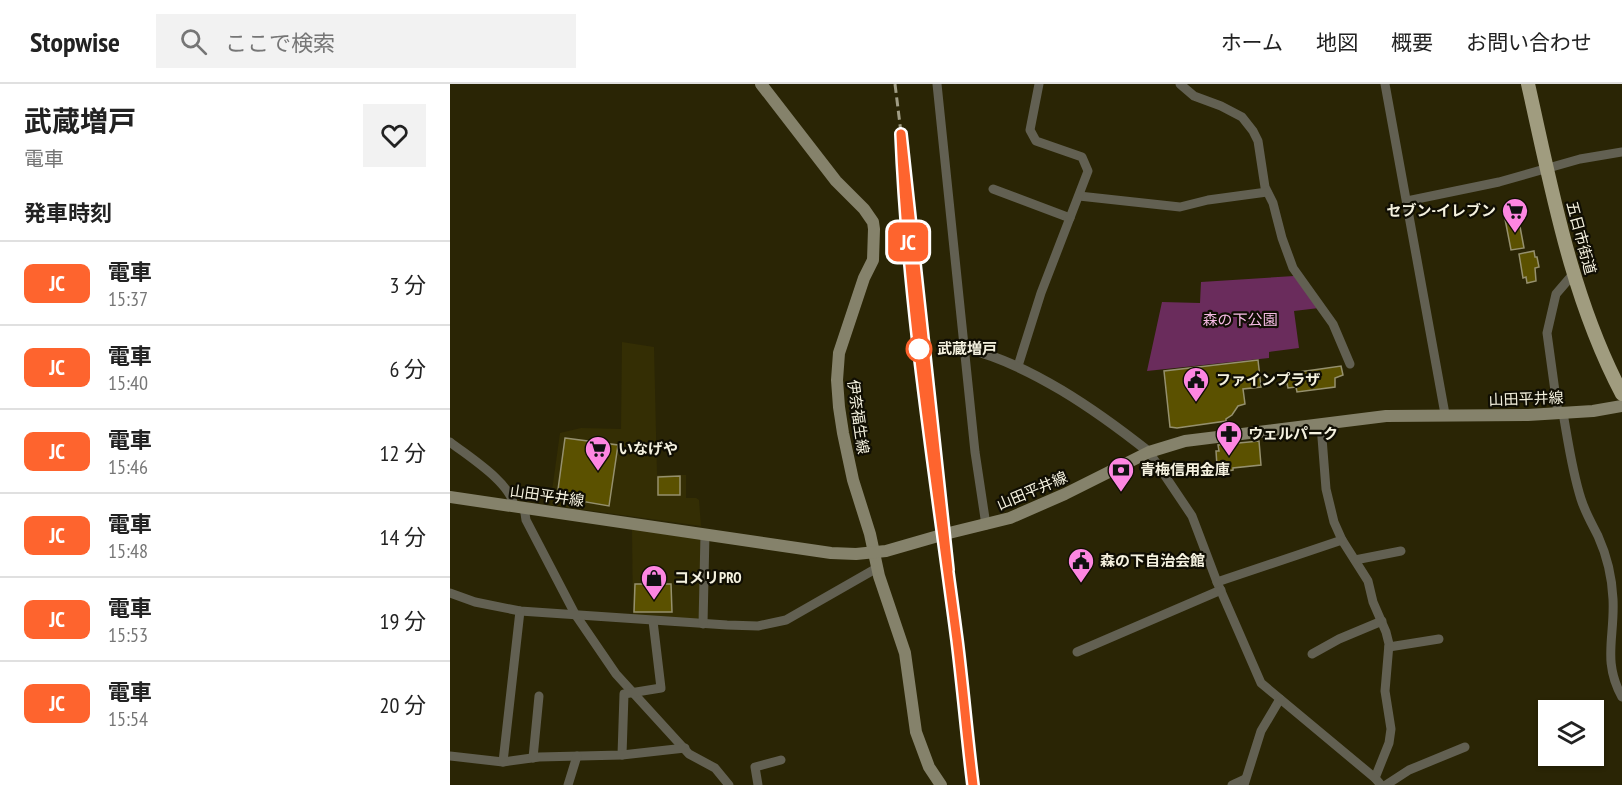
<!DOCTYPE html>
<html lang="ja">
<head>
<meta charset="utf-8">
<style>
  :root { --surface:#fff; --page:#f2f2f2; --text:#222; --muted:#767676; --line:#e0e0e0 }
  body { margin:0; font-family:"PT Sans Narrow","Noto Sans JP",sans-serif; background:var(--page); color:var(--text); height:100vh; display:flex; flex-direction:column; font-size:22px; white-space:nowrap }
  * { box-sizing:border-box; margin:0 }
  p { font-size:20px; color:var(--muted) }
  .icon { flex:none; width:33px; height:33px; fill:none; stroke:currentColor; stroke-width:2; stroke-linecap:round; stroke-linejoin:round }
  .map { position:relative; flex:1; overflow:hidden }
  .sheet { display:flex; flex-direction:column; background:var(--surface); width:450px }
  .sheet>* { flex:none }
  .badge { padding:0 12px; border-radius:9px; font-size:21px; line-height:39px }
  .controls { position:absolute; left:1088px; top:616px; display:grid; gap:12px }
  .controls a { display:grid; place-items:center; width:66px; height:66px; border-radius:0px; background:var(--surface); box-shadow:0 2px 4px #0004; font-size:30px }
  .map>.badge { position:absolute; translate:-50% -50%; box-shadow:0 0 0 3px #fff }
  h2 { padding:0 24px; font-size:22px; line-height:54px }
  .round { display:grid; place-items:center; flex:none; width:63px; height:63px; border-radius:0px; background:var(--page) }
  .head { display:flex; align-items:center; justify-content:space-between; height:102px; padding:0 24px }
  h1 { font-size:28px; font-weight:700; line-height:45px }
  ul { padding:0; list-style:none }
  li { display:flex; align-items:center; gap:18px; height:84px; padding:0 24px; border-top:2px solid var(--line) }
  li div { flex:1 }
  li b { display:block; font-size:22px }
  li em { font-style:normal }
  li .badge { min-width:66px; font-weight:700; text-align:center }
  header { display:flex; align-items:center; gap:36px; box-sizing:border-box; height:84px; padding:0 30px; background:var(--surface); border-bottom:2px solid var(--line) }
  header strong { font-size:28px }
  nav { display:flex; gap:33px; margin-inline-start:auto; font-size:21px }
  .search { width:420px; height:54px; background:var(--page); display:flex; align-items:center; gap:15px; box-sizing:border-box; padding:0 21px; border-radius:0px; color:var(--muted); font-size:22px }
  main { display:flex; flex:1; min-height:0 }
  .map>svg:first-child { display:block }
  .built { fill:#342e04 }
  .green { fill:#6a2c5c }
  .building { fill:#5b5100; stroke:#95906e; stroke-width:1.5 }
  .lines { fill:none; stroke-linecap:round; stroke-linejoin:round }
  .minor { stroke:#626052; stroke-width:9 }
  .tertiary { stroke:#626052; stroke-width:10 }
  .secondary { stroke:#85826b; stroke-width:12 }
  .primary { stroke:#a09c7f; stroke-width:14 }
  .rail { stroke:#a09d85; stroke-width:3; stroke-dasharray:9 4.5; stroke-linecap:butt }
  .line-casing { stroke:#fff; stroke-width:14 }
  .line { stroke:#fe642e; stroke-width:9 }
  .stop-dot { fill:#fff; stroke:#fe642e; stroke-width:3 }
  .labels { text-anchor:middle; stroke-width:4.5; stroke-linejoin:round; paint-order:stroke }
  .poi-label { font-size:15px; font-weight:bold; fill:#f4f1df; stroke:#100e03; text-anchor:start }
  .street-label { font-size:15px; fill:#f4f1df; stroke:#100e03 }
  .park-label { font-size:15px; fill:#f6bbe5; stroke:#100e03 }
  .stop-label { font-size:15px; font-weight:bold; fill:#f4f1df; stroke:#100e03; text-anchor:start }
</style>
</head>
<body>
<header>
<strong>Stopwise</strong>
<div class="search"><svg class="icon" aria-label="search" viewBox="0 0 24 24"><circle cx="10" cy="10" r="6"/><path d="M15 15l6 6"/></svg>ここで検索</div>
<nav><a>ホーム</a><a>地図</a><a>概要</a><a>お問い合わせ</a></nav>
</header>
<main>
<section class="sheet">
<div class="head"><div><h1>武蔵増戸</h1><p>電車</p></div><a class="round"><svg class="icon" aria-label="heart" viewBox="0 0 24 24"><path d="M12 20l-8-8c-3-5 5-10 8-4 3-6 11-1 8 4z"/></svg></a></div>
<h2>発車時刻</h2>
<ul>
<li><span class="badge" style="background:#fe642e;color:#fff">JC</span><div><b>電車</b><p>15:37</p></div><em>3 分</em></li>
<li><span class="badge" style="background:#fe642e;color:#fff">JC</span><div><b>電車</b><p>15:40</p></div><em>6 分</em></li>
<li><span class="badge" style="background:#fe642e;color:#fff">JC</span><div><b>電車</b><p>15:46</p></div><em>12 分</em></li>
<li><span class="badge" style="background:#fe642e;color:#fff">JC</span><div><b>電車</b><p>15:48</p></div><em>14 分</em></li>
<li><span class="badge" style="background:#fe642e;color:#fff">JC</span><div><b>電車</b><p>15:53</p></div><em>19 分</em></li>
<li><span class="badge" style="background:#fe642e;color:#fff">JC</span><div><b>電車</b><p>15:54</p></div><em>20 分</em></li>
</ul>
</section>
<div class="map">
<svg width="1172" height="701" viewBox="0 0 1172 701">
  <rect width="100%" height="100%" fill="#2a2505"/>
  <g class="built">
    <path d="M172,258L204,263L207,391H236V414H246L249,416L251,442L100,421L110,349L131,344L171,345Z"/>
    <path d="M182,445L252,456L249,533L246,536L183,532Z"/>
  </g>
  <path class="green" d="M844,192L869,224L844,227L849,264L819,268V274L697,287L712,218L750,219L751,198Z"/>
  <g class="building">
    <path d="M1068,132L1074,164L1061,166L1055,135Z"/>
    <path d="M1084,167L1085,173H1087L1089,183L1085,184L1086,197L1077,199L1076,193L1073,194L1069,170Z"/>
    <path d="M808,276L811,303L793,305L795,320L788,322L782,331L776,335V337L727,344L720,343L714,287Z"/>
    <path d="M891,282L893,291L885,294V303L847,308L846,303L838,304L835,290Z"/>
    <path d="M115,354L168,361L159,422L107,413Z"/>
    <path d="M809,357L811,381L783,384V386L771,388L770,382H767L766,367H769L768,361Z"/>
    <path d="M230,392V411H208V393Z"/>
    <path d="M198,497H209L211,500H221L222,528H184L185,500H196Z"/>
  </g>
  <g class="lines">
    <g class="minor">
      <path d="M487,0L525,368L536,441"/>
      <path d="M730,0L744,12L771,22L792,33L803,47L808,57L815,103L823,119L832,154L843,184L883,240L900,280"/>
      <path d="M935,0L995,330"/>
      <path d="M543,105L620,134"/>
      <path d="M629,112L730,123L758,116L817,108"/>
      <path d="M957,117L1049,98L1130,75L1172,68"/>
      <path d="M568,282L591,209L638,87L632,73L586,57L580,46L589,0"/>
      <path d="M1108,329L1097,249L1106,210L1124,189"/>
      <path d="M1113,329C1118,357 1122,387 1131,415C1135,428 1142,440 1148,452C1157,472 1162,493 1163,515C1165,553 1152,577 1172,613"/>
      <path d="M871,341L876,405L884,438L892,456L918,497L923,518L936,548L939,560L935,607L941,645L939,659L925,694"/>
      <path d="M0,358C19,373 60,398 64,422"/>
      <path d="M699,368L742,432L767,498L811,599L925,694L931,701"/>
      <path d="M74,423L76,436L125,530L166,590L239,670L265,684L279,701"/>
      <path d="M905,476L951,467"/>
      <path d="M767,498L892,456"/>
      <path d="M0,509L25,518L70,527L277,541L308,542L336,536L427,484"/>
      <path d="M253,540L255,450"/>
      <path d="M939,563L989,555"/>
      <path d="M627,568L771,506"/>
      <path d="M862,570L889,555L932,537"/>
      <path d="M172,671L174,610L211,604L203,537"/>
      <path d="M0,672L53,678L89,673L172,671L235,664"/>
      <path d="M83,674L89,612"/>
      <path d="M53,678L70,527"/>
      <path d="M118,701L127,672"/>
      <path d="M308,701L305,683L331,676"/>
      <path d="M782,701L795,695"/>
      <path d="M794,701L811,647L830,615"/>
      <path d="M936,701L959,686L1015,663"/>
    </g>
    <path class="tertiary" d="M515,264C580,280 646,326 699,368"/>
    <g class="secondary">
      <path d="M311,0L386,97L414,125L423,138L424,145L423,176L414,194L389,269L387,296L389,323L393,349L403,396L420,450L429,492L455,569L466,648L479,683L491,701"/>
      <path d="M0,413L381,469L406,470L436,467L495,450L560,434L615,410L699,368L735,357L936,332L1078,331L1143,327L1172,322"/>
    </g>
    <path class="primary" d="M1078,0C1102,106 1121,213 1172,310"/>
    <g class="rail">
      <path d="M445,0L452,57"/>
      <path d="M451,50L456,146L483,390L507,557L523,701"/>
    </g>
  </g>
  <g class="lines">
    <g class="line-casing">
      <path id="line" d="M498,486L451,50C458,220 485,388 507,556C513,604 517,653 523,701"/>
    </g>
    <use href="#line" class="line"/>
  </g>
  <defs>
    <g id="supermarket-pin" transform="scale(1.35)"><path d="M0 17L-7.5 6A9.5 9.5 0 1 1 7.5 6Z" fill="#fd86e1" stroke="#100e03"/><path d="M-6-5.5h2.5l.6 2H6L4.5 2H-2.5L-4.4-4H-6ZM-1.5 3.2a1.3 1.3 0 1 0 .1 0ZM3 3.2a1.3 1.3 0 1 0 .1 0Z" fill="#111"/></g>
    <g id="civic-pin" transform="scale(1.35)"><path d="M0 17L-7.5 6A9.5 9.5 0 1 1 7.5 6Z" fill="#fd86e1" stroke="#100e03"/><path d="M-.6-6.5H3V-4.5H.6V-3L4-1V1h2V6H-6V1h2V-1L-.6-3ZM-1.2 2.5V6h2.4V2.5Z" fill="#111"/></g>
    <g id="pharmacy-pin" transform="scale(1.35)"><path d="M0 17L-7.5 6A9.5 9.5 0 1 1 7.5 6Z" fill="#fd86e1" stroke="#100e03"/><path d="M-2-6h4v4h4v4h-4v4h-4v-4h-4v-4h4Z" fill="#111"/></g>
    <g id="bank-pin" transform="scale(1.35)"><path d="M0 17L-7.5 6A9.5 9.5 0 1 1 7.5 6Z" fill="#fd86e1" stroke="#100e03"/><path d="M-6-4H6V4H-6ZM0-2.3a2.3 2.3 0 1 0 0 4.6a2.3 2.3 0 1 0 0-4.6Z" fill="#111"/></g>
    <g id="shop-pin" transform="scale(1.35)"><path d="M0 17L-7.5 6A9.5 9.5 0 1 1 7.5 6Z" fill="#fd86e1" stroke="#100e03"/><path d="M-5-2.5h2.3a2.7 3.5 0 0 1 5.4 0H5L5.5 6h-11ZM-1.5-2.5h3a1.5 2.3 0 0 0-3 0Z" fill="#111"/></g>
  </defs>
  <g fill-rule="evenodd">
    <use href="#supermarket-pin" x="1065" y="127"/>
    <use href="#civic-pin" x="746" y="296"/>
    <use href="#pharmacy-pin" x="779" y="350"/>
    <use href="#supermarket-pin" x="148" y="365"/>
    <use href="#bank-pin" x="671" y="386"/>
    <use href="#civic-pin" x="631" y="477"/>
    <use href="#shop-pin" x="204" y="494"/>
  </g>
  <circle class="stop-dot" cx="469" cy="265" r="12"/>
  <g class="labels">
    <g class="poi-label">
      <text x="1046" y="132" text-anchor="end">セブン-イレブン</text>
      <text x="766" y="301">ファインプラザ</text>
      <text x="798" y="355">ウェルパーク</text>
      <text x="168" y="370">いなげや</text>
      <text x="690" y="391">青梅信用金庫</text>
      <text x="650" y="482">森の下自治会館</text>
      <text x="224" y="499">コメリPRO</text>
    </g>
    <g class="street-label">
      <text transform="translate(1131 154) rotate(75)" y="5">五日市街道</text>
      <text transform="translate(1076 315) rotate(-2)" y="5">山田平井線</text>
      <text transform="translate(408 333) rotate(82)" y="5">伊奈福生線</text>
      <text transform="translate(582 407) rotate(-23)" y="5">山田平井線</text>
      <text transform="translate(97 412) rotate(8)" y="5">山田平井線</text>
    </g>
    <g class="park-label">
      <text x="790" y="241">森の下公園</text>
    </g>
    <g class="stop-label">
      <text x="487" y="270">武蔵増戸</text>
    </g>
  </g>
</svg>
<div class="controls">
<a><svg class="icon" aria-label="layers" viewBox="0 0 24 24"><path d="M12 4l9 5-9 5-9-5zM3 14l9 5 9-5"/></svg></a>
</div>
<b class="badge" style="left:458px;top:158px;background:#fe642e;color:#fff">JC</b>
</div>
</main>
</body>
</html>
